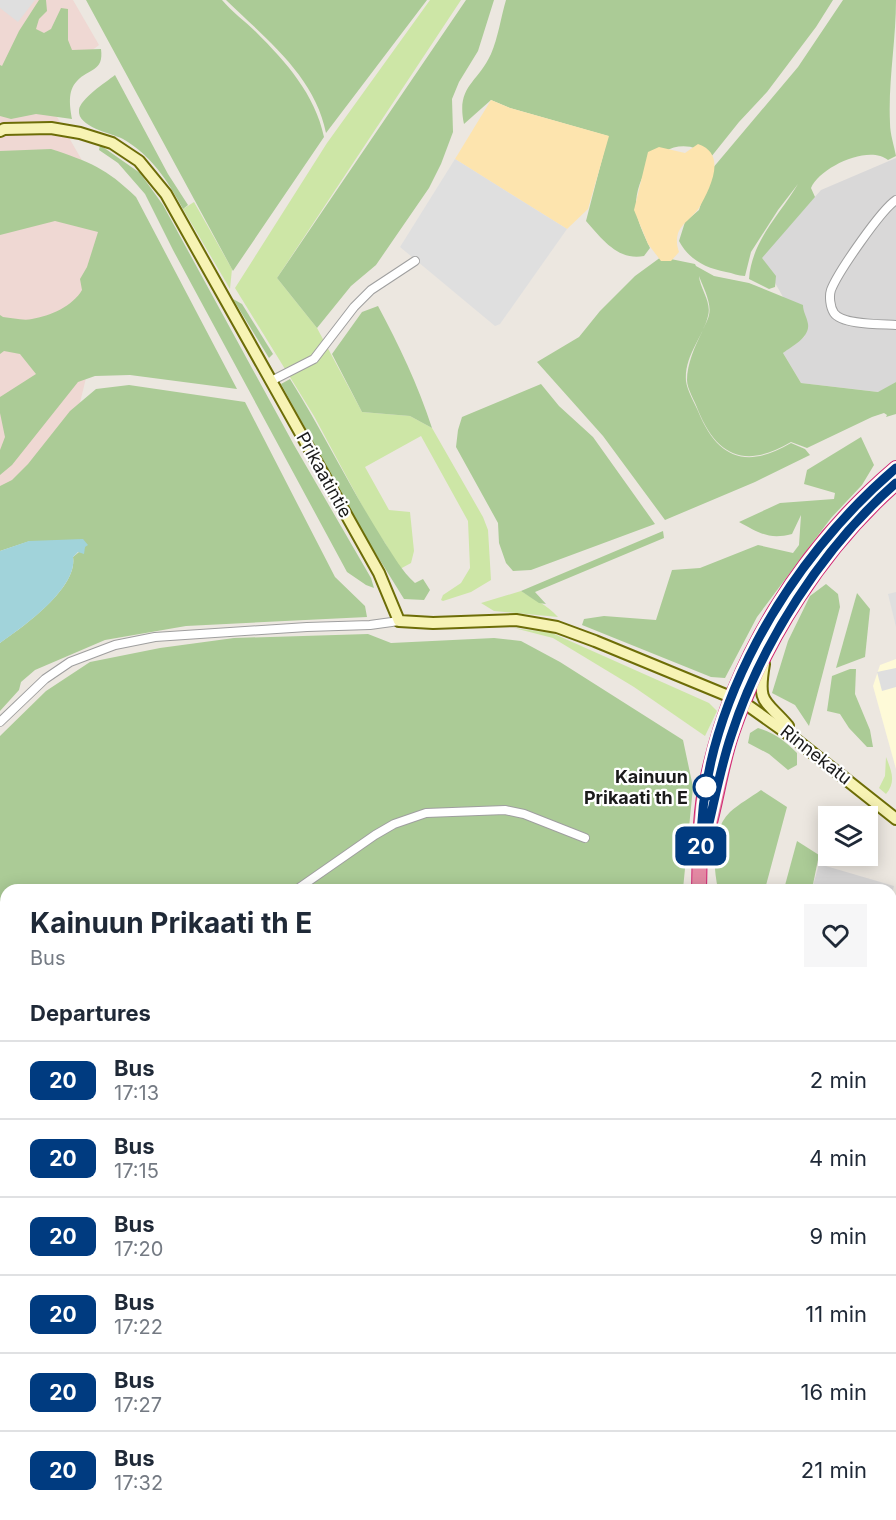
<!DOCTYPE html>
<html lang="en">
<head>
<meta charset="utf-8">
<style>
  :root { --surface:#fff; --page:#f6f6f7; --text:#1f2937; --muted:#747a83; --line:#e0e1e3 }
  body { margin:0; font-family:Inter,sans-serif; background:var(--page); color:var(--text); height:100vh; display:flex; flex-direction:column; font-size:22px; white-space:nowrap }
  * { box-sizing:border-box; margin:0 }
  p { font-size:20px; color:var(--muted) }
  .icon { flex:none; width:33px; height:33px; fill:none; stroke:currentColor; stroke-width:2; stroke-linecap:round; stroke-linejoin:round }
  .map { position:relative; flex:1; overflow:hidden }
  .panel { position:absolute; left:0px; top:884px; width:897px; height:638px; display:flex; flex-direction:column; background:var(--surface); border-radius:18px 18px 0 0; box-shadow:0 3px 15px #0003 }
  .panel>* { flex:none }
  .badge { padding:0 12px; border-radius:9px; font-size:21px; line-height:39px }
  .controls { position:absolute; left:818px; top:806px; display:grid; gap:12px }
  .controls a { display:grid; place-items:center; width:60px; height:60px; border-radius:0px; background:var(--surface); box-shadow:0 3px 15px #0003; font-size:30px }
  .map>.badge { position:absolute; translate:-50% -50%; box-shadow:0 0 0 3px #fff }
  h2 { padding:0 30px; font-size:22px; line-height:54px }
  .round { display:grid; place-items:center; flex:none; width:63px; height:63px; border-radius:0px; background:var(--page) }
  .headline { display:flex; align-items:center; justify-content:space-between; height:102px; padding:0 30px }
  h1 { font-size:28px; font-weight:700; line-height:45px }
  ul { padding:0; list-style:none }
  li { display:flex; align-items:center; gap:18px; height:78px; padding:0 30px; border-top:2px solid var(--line) }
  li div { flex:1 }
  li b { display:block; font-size:22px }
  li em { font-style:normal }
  li .badge { min-width:66px; font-weight:700; text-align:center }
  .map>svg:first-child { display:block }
  .residential { fill:#d9d8d8 }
  .industrial { fill:#e5d2e4 }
  .education { fill:#fefad8 }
  .military { fill:#efd8d3 }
  .grass { fill:#cde6a6 }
  .forest { fill:#abcb96 }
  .sand { fill:#fde4ae }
  .park { fill:#bef7bc }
  .parking { fill:#dfdfdf }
  .water { fill:#a1d3da }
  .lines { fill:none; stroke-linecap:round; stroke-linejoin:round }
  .street-casing { stroke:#9f9f9f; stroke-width:10 }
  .secondary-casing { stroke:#6d6d07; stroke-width:14 }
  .highway-casing { stroke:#d12774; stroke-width:16 }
  .street { stroke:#fff; stroke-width:8 }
  .secondary { stroke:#f7f3b4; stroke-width:10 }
  .highway { stroke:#e389a3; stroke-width:14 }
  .line-casing { stroke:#fff; stroke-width:14 }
  .line { stroke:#003b80; stroke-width:9 }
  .stop-dot { fill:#fff; stroke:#003b80; stroke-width:3 }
  .labels { text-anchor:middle; stroke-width:4.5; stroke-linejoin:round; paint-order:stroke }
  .street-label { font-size:18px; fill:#1b1b1b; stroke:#fff }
  .stop-label { font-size:18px; font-weight:bold; fill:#1b1b1b; stroke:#fff; text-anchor:end }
</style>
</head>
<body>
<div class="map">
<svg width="896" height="1520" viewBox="0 0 896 1520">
  <rect width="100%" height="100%" fill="#ece7e0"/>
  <g class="residential">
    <path d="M896,158V382L879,392L801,383L783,353L805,336L761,258L821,190Z"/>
    <path d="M819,864L894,886L891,897V890L812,889Z"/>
    <path d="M891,1084L896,1085V1256L891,1259Z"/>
    <path d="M891,1322L896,1331V1368L891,1386Z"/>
    <path d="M896,1514V1520H747L749,1515L884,1516Z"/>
    <path d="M605,1515H718L716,1520H604Z"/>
  </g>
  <path class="industrial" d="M219,1515H344L341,1520H216Z"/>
  <g class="education">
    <path d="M896,659V769L873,686L880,665Z"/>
    <path d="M891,1009L896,1011V1064L891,1063Z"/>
  </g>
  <path class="military" d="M0,0H73L99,45L41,89L122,230L58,493L0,550Z"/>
  <g class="grass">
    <path d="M430,0H461L277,278L317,328L362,412L410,416L432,428L483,517L488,530L491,580L471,592L443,601L441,600L443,595L461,583L470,568L468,521L421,436L365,467L389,510L410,512L414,551L411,563L400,569L385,543L373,526L314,416L235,288L327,143Z"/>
    <path d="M194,202L232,269L230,289L183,209Z"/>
    <path d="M521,591C535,600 546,604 558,617L494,611L481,603Z"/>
    <path d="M514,628L552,633L709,703L717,711L705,736L634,687L553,638Z"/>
    <path d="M886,757C892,772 896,782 886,794L879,788L885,776Z"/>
  </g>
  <g class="forest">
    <path d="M39,0H46L47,11L39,19L36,29L44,33L51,29L61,8L68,9V40L72,50L101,49C104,72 89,68 77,81C67,91 70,107 72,119L36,114L11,119L0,116V65L2,66L19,31Z"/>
    <path d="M86,0H222C232,12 245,21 256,32C286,62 315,94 324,137L233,271Z"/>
    <path d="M226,0H427L326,133C315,76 265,38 226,0Z"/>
    <path d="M466,0H494L478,51L459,82L452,99L453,132L441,164L429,188L376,265L351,286L317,328L277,278Z"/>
    <path d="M506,0H833L816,27L767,92L739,122L711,157C672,126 635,168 636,208C637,221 644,235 650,248L644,256C618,261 602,239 586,221L608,136L510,108L491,100L464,124C456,86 477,84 491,54C498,38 501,17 506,0Z"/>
    <path d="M843,0H896C896,41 888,82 890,123C890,134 894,145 896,156L888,160C869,144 820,167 811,188L815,197L762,258L776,276L775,287L769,289L749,279C752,240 779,216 798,184L778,210L751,252L745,276C738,276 733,273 726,272C706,268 689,260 679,241L685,222L699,210L712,169L798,67Z"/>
    <path d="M115,75L168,174L188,205L183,209C167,180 152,156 123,139C111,133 77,127 79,110C80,99 106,82 115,75Z"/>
    <path d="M100,145L140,173L163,205L294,445L371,578L374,588L366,585L347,572L173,250L145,194L118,163L99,150Z"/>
    <path d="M51,149C90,162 106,168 136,197L237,389L130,375L95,376L78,382L12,465L0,475V450L5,437L0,413V397L36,374L20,354L4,351L0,354V315L3,317C12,318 24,321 32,319C50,316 73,306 82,290L80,279L87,267L98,232L55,221L0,235V151Z"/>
    <path d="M661,257L695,264L696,266L714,276L749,283L803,305C803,312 807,317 808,324C810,337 793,346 783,353L801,383L878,392L896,382V414L886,417L887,415L884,413L872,417L807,448L791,442C746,469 717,457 698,410C695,401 687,389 687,380C687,364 695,346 702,332C704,327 708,320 709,315C712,303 703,287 699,276C700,289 712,302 708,316C703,337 684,356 686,381C687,390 694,402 698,411C717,458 746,470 791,443L805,449L810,455L755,482L665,520L603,436L537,362L579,337L600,311L635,276Z"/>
    <path d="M233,299L242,304L273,354L269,358Z"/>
    <path d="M378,306C399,345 418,385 432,428L410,416L362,412L332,354L362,312Z"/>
    <path d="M290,379C324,433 351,490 385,543C395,558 401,570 415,583L423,579L430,590L424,600L404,599L365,536L281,384Z"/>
    <path d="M541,384L559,406L593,437L655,524L531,570L513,571L506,563L499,543L498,523L456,447L458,430L462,417Z"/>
    <path d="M129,385L245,402L335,577L365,606L367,617L186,626L105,640L35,670L21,682L19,690L0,711V643C23,627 78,588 73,557L85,547L30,541L0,551V486L12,480L28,464L70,411L96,389Z"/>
    <path d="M861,437L874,465L862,485L831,518L757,617L725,678L711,677L582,625L584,619L604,616L656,620L672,570L700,568L758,545L793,553L799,545L801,515L792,534C769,540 759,533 739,522L780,503L834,499L835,493L804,484L807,470Z"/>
    <path d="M663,531L664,538L535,592L546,604L539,603L521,591Z"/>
    <path d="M826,584L838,594L840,607L809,726L795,705L772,693L788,641L810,596Z"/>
    <path d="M857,593L870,609L865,657L836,668Z"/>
    <path d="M368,634L391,643L494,638L521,641L560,662L683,740L693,787L683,889L6,890V1507L0,1503V736L46,691L90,662L160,648L234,638Z"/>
    <path d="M850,669H856L855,694L870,730L873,747H867L849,728L840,714L827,711L832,676Z"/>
    <path d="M758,728C774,733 785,741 797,753V765L788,770L769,754L748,743L750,733Z"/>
    <path d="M761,790L787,807L765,889H718C713,867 711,830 730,812C739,804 751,797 761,790Z"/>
    <path d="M797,841L819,855L812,889H784Z"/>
    <path d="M12,1515H219L216,1520H11Z"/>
    <path d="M344,1515H526L523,1520H341Z"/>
  </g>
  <g class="sand">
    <path d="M491,100L510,108L609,136L588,209L567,229L455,159Z"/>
    <path d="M698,144C728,154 710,188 699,208C693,217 682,223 678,233C676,240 677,246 679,252L671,261H661L648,244L634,210L648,152L659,147L685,153Z"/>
  </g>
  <g class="park">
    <path d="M896,1256V1331L891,1322V1259Z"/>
    <path d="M896,1368V1514H891V1386Z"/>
  </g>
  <g class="parking">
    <path d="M0,0H35L18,22L0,8Z"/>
    <path d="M455,159L567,229L500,324L495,326L400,247Z"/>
    <path d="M896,592V627L888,594Z"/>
    <path d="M896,668V687L882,691L877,672Z"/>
  </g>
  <path class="water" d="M83,539L88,545L85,547L84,554L78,552L73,557C78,588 23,627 0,643V551L29,541Z"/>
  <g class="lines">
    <g class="street-casing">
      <g id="street">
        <path d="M896,200C881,210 838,272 831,290C829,296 830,307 834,313C842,325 881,324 896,325"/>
        <path d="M271,381L314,359L354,307L371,290L415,261"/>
        <path d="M0,722L45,679L70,662L115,645L155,637L307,627L370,625L399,621"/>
        <path d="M296,890L375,835L394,824L426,813L505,810L524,814L585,838"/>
        <path d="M891,1070L896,1071"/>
        <path d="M0,1079L6,1080"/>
        <path d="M0,1095L6,1098"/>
        <path d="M391,1515L395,1520"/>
        <path d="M876,1515L877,1520"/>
        <path d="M244,1520L247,1515"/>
        <path d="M267,1520L269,1515"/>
        <path d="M314,1520L320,1515"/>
        <path d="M643,1520L644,1515"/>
        <path d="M790,1520L791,1515"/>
      </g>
    </g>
    <g class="secondary-casing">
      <g id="secondary">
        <path d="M0,131L4,129L51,128L80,133L112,143L139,161L166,194L379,573L399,621L433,623L516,620L557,627L595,641L743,702L795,739L896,819"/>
        <path d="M764,664C757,705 765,699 788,726"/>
        <path d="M891,947L896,930"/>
        <path d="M733,1520L734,1515"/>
      </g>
    </g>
    <g class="highway-casing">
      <g id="highway">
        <path d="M708,830C717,798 721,765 732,733C764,639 822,548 896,483"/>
        <path d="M699,890C700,854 699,816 707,781C732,660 802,548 896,468"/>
        <path d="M538,1520L541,1515"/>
      </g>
    </g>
    <use href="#street" class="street"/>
    <use href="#secondary" class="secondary"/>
    <use href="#highway" class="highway"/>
  </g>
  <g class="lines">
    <g class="line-casing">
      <path id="line" d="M896,468C788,560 698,710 701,855C712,816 718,775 731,736C761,643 823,547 896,483"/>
    </g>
    <use href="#line" class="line"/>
  </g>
  <circle class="stop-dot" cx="706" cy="787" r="12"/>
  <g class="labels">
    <g class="street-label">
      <text transform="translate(324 475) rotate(61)" y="6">Prikaatintie</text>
      <text transform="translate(816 755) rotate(38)" y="6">Rinnekatu</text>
    </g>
    <g class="stop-label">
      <text x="688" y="783">Kainuun<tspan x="688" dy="21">Prikaati th E</tspan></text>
    </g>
  </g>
</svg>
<div class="controls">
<a><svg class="icon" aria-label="layers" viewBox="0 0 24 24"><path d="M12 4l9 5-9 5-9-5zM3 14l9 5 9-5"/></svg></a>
</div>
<b class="badge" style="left:701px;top:846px;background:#003b80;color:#fff">20</b>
<section class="panel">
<div class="headline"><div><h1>Kainuun Prikaati th E</h1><p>Bus</p></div><a class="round"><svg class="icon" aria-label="heart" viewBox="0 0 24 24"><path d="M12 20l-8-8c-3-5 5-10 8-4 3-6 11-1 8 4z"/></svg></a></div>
<h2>Departures</h2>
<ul>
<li><span class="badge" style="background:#003b80;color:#fff">20</span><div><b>Bus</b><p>17:13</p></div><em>2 min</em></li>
<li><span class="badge" style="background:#003b80;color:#fff">20</span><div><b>Bus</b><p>17:15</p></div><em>4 min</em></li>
<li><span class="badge" style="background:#003b80;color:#fff">20</span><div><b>Bus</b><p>17:20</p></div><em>9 min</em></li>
<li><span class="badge" style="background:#003b80;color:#fff">20</span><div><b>Bus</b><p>17:22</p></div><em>11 min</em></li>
<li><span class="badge" style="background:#003b80;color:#fff">20</span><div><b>Bus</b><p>17:27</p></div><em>16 min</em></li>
<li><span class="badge" style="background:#003b80;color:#fff">20</span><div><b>Bus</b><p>17:32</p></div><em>21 min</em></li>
</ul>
</section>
</div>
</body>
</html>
